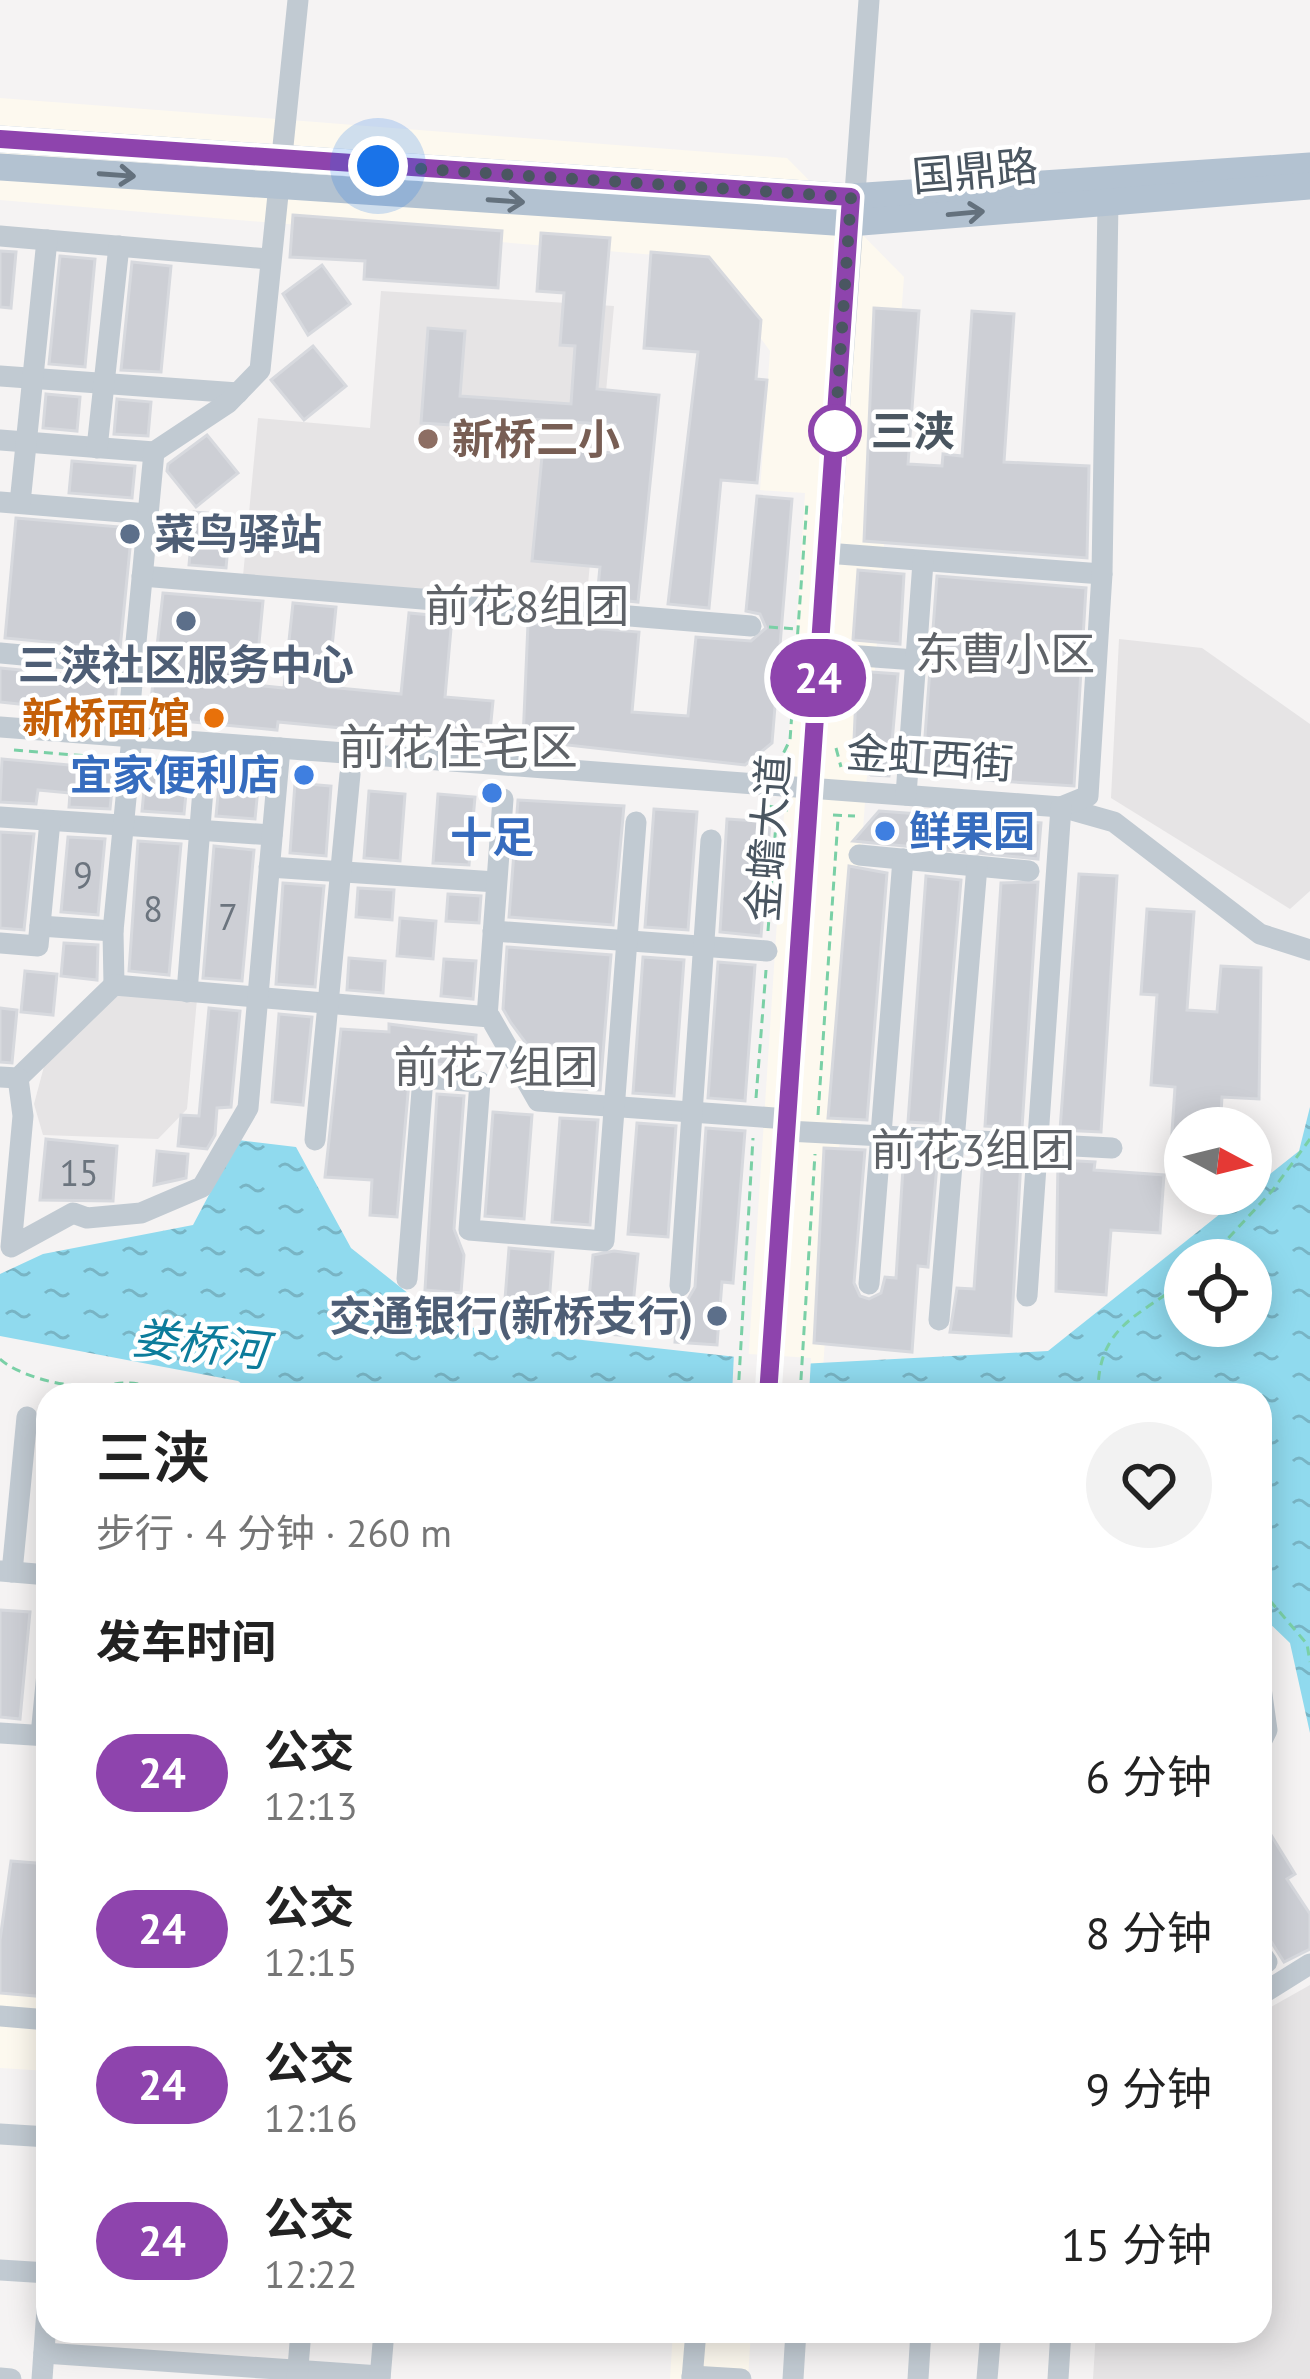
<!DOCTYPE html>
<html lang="zh">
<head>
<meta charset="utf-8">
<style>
  :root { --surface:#fff; --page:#f2f2f2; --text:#222; --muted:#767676 }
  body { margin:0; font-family:"PT Sans","Noto Sans SC",sans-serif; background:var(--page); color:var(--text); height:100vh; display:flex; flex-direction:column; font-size:45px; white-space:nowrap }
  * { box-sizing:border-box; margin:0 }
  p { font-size:39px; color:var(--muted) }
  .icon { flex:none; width:66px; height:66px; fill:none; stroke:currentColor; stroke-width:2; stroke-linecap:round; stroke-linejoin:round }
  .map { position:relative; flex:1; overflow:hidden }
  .details { position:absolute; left:36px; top:1383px; width:1236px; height:960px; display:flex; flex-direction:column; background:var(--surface); border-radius:36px; box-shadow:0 6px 30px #0003 }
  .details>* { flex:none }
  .badge { padding:0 24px; border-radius:39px; font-size:42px; line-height:78px }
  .needle { width:78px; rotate:97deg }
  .buttons { position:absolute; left:1164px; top:1107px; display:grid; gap:24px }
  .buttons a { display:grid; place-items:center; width:108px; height:108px; border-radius:50%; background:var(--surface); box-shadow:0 6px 30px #0003; font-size:60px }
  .you { position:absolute; width:60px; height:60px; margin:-30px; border:9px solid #fff; border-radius:50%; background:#1a73e8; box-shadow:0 0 0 18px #1a73e833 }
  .map>.badge { position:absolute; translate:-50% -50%; box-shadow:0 0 0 6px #fff }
  h2 { padding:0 60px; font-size:45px; line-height:108px }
  .round { display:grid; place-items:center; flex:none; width:126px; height:126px; border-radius:63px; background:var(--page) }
  .overview { display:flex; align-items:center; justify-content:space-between; height:204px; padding:0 60px }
  h1 { font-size:57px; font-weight:600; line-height:90px }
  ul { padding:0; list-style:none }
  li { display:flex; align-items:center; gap:36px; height:156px; padding:0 60px }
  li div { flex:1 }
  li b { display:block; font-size:45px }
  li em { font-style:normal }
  li .badge { min-width:132px; font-weight:700; text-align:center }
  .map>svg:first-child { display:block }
  .commercial { fill:#fdf9ef }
  .education { fill:#e6e4e5 }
  .water { fill:url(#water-ripples); fill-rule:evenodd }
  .pier { fill:#f5f3f3 }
  .building { fill:#cdcfd5; stroke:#d7d9de; stroke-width:3 }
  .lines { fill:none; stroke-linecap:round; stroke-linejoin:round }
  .path { stroke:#7ad0a6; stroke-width:3; stroke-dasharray:9 6; stroke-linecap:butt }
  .minor { stroke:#c1cad2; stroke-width:21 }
  .major { stroke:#b3c2d1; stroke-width:27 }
  .oneway { stroke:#64717d }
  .line-casing { stroke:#fff; stroke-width:27 }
  .line { stroke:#8e44ad; stroke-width:18 }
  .walk { stroke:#4a5661; stroke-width:12; stroke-dasharray:0 21.6 }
  .stop-dot { fill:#fff; stroke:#8e44ad; stroke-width:6 }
  .education-dot { fill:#8d6e63; stroke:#fff; stroke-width:4.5 }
  .service-dot { fill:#5c6f8a; stroke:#fff; stroke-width:4.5 }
  .food-dot { fill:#e8710a; stroke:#fff; stroke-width:4.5 }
  .shop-dot { fill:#3f7fe0; stroke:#fff; stroke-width:4.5 }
  .labels { text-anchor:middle; stroke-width:9; stroke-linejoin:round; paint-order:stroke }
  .number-label { font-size:36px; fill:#6b747e }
  .street-label { font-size:42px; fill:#4a5661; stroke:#fff }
  .stop-label { font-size:42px; font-weight:bold; fill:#4a5661; stroke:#fff; text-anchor:start }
  .education-label { font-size:42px; font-weight:bold; fill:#785e54; stroke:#fff; text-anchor:start }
  .service-label { font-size:42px; font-weight:bold; fill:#4e5e75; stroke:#fff; text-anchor:start }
  .food-label { font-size:42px; font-weight:bold; fill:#c56008; stroke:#fff; text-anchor:end }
  .shop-label { font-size:42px; font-weight:bold; fill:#366cbe; stroke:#fff; text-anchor:end }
  .neighbourhood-label { font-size:45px; fill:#5f6368; stroke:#fff }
  .water-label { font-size:45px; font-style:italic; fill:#0c7c9b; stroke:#fff }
  .quarter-label { font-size:48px; fill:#5f6368; stroke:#fff }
</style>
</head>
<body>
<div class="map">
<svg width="1310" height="2379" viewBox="0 0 1310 2379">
  <defs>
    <pattern id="water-ripples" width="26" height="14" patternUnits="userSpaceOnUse" patternTransform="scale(3)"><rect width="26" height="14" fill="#90daee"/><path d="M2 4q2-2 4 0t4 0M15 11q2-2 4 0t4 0" fill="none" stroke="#78b4c4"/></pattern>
  </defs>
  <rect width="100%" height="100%" fill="#f5f3f3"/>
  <g class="commercial">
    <path d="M0,98L787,158L904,277L821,1395H746L805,493L760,490L770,351L703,259L0,200Z"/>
    <path d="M0,1958L48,1962V2071L0,2068Z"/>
    <path d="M673,2331H751L748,2379H670Z"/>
  </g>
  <g class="education">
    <path d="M381,291L614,306L586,606L243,576L258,418L370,428Z"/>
    <path d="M1119,639L1202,648L1310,724V891L1290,909L1111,798Z"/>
    <path d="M120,992L197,999L187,1109L158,1139L43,1135L34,1104L46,1059Z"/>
    <path d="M1310,1985V2379H1093L1096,2331H1260V2013Z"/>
  </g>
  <path class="water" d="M1310,1107V1733L1290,1643L1260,1614V1395H256L238,1381L0,1336V1274L43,1254L193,1225L238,1140L296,1147L351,1248L448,1325L800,1364L1048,1351L1299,1151ZM1185,1260H1251V1326H1185Z"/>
  <path class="pier" d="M734,1353L811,1358L809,1395H732Z"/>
  <g class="building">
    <path d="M293,215L502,231L498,288L364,279L365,261L290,257Z"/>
    <path d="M541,233L610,238L597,389L659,395L638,602L597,598L600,567L532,561L543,446L612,453L615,425L500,417L499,428L421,423L428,328L465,331L460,396L571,404L575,346L560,345L564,293L537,291Z"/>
    <path d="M0,251L16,252L11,308L0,307Z"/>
    <path d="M651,252L709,257L761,320L756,379L767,380L757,483L721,480L709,608L668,604L698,352L644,348Z"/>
    <path d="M60,256L95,259L85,367L49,364Z"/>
    <path d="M132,262L171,266L161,372L121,370Z"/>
    <path d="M322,265L350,304L308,335L283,294Z"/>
    <path d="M874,308L919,311L908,464L942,466L943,454L962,456L972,311L1014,314L1004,462L1089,466L1087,558L864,541Z"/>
    <path d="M313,346L346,386L304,420L271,380Z"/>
    <path d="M46,394L80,397L77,431L43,428Z"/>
    <path d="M117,399L151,402L148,436L114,434Z"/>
    <path d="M207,435L238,473L196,507L167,471L168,464Z"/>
    <path d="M72,461L135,466L132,498L69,493Z"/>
    <path d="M757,496L792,499L772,743L745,765L523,740L528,623L639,632L632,712L688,716L696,637L751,641L766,628L760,614L746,611Z"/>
    <path d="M194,512L231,515L226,568L189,565Z"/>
    <path d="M16,518L132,528L120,649L5,638Z"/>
    <path d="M858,570L904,574L900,644L853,640Z"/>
    <path d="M937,576L1086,588L1074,786L922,776Z"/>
    <path d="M163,593L263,601L255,685L284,688L293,603L336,607L328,687L401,694L409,613L452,617L445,697L493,701L489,742L278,722L277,730L149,718Z"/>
    <path d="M0,668L117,679L114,714L0,702Z"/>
    <path d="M857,671L898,674L889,776L871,775L853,764Z"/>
    <path d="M2,759L114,769L110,809L69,807L70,793L38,790L36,804L0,802Z"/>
    <path d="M146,769L188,773L184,814L142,811Z"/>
    <path d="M220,775L259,778L255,819L216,816Z"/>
    <path d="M295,783L331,786L326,856L290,853Z"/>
    <path d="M369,791L405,794L400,861L364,858Z"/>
    <path d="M438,794L475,797L469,865L433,863Z"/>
    <path d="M518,800L624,806L613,925L509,917Z"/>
    <path d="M654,809L697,812L688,930L645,927Z"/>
    <path d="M879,811L1041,823L1038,859L853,841Z"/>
    <path d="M727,819L770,822L761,936L720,932Z"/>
    <path d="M0,832L34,834L24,930L0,928Z"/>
    <path d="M68,837L105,839L98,915L61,912Z"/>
    <path d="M138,841L181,844L169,975L129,971Z"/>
    <path d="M214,846L254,850L242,981L203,978Z"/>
    <path d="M849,866L887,873L867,1120L828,1118Z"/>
    <path d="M1079,874L1117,876L1101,1132L1060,1130Z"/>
    <path d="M926,876L961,880L940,1124L908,1122Z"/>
    <path d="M1038,882L1022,1128L985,1126L1001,883Z"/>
    <path d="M283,883L324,886L315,987L276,984Z"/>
    <path d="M358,888L394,890L392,920L356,917Z"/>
    <path d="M448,894L481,896L479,923L446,921Z"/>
    <path d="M1147,909L1194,912L1187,1010L1217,1012L1221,966L1261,968L1259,1099L1222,1097L1220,1128H1185V1163L1170,1162L1175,1087L1151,1085L1157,995L1141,994Z"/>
    <path d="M400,918L436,921L433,959L397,956Z"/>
    <path d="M64,943L98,945L97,980L61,976Z"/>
    <path d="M507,947L611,955L600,1090L561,1088L565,1045L528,1046L511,1023L503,1009Z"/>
    <path d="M643,957L684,960L674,1096L633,1093Z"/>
    <path d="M349,958L385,961L383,993L347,990Z"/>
    <path d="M444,959L476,961L473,999L441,996Z"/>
    <path d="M718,962L755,965L745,1101L708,1098Z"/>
    <path d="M25,971L57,974L53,1015L21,1012Z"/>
    <path d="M0,1008L17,1010L12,1063L0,1062Z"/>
    <path d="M209,1008L240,1011L231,1107L217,1108L215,1135L207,1149L178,1146L181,1115L199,1116Z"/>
    <path d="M279,1014L312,1017L303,1105L272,1102Z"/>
    <path d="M389,1024L476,1035L474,1067L423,1063L410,1071L397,1217L370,1215L372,1180L325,1177L341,1029L389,1032Z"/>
    <path d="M437,1094L464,1096L454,1229L464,1255L461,1293L425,1290Z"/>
    <path d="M493,1112L532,1115L524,1219L485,1216Z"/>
    <path d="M560,1118L598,1120L590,1225L552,1222Z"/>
    <path d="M637,1123L676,1126L668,1237L628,1234Z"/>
    <path d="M706,1128L745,1131L733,1283L722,1282L717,1345L675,1342L678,1301L688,1299L695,1287Z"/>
    <path d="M46,1139L117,1146L113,1201L40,1200Z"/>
    <path d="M824,1148L865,1150L854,1283L860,1296L869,1299L881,1293L885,1277L896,1278L904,1152L938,1154L928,1267L918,1266L912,1352L814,1343Z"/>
    <path d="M157,1151L188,1154L186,1178L154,1185Z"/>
    <path d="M983,1157L1021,1160L1011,1336L950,1332L957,1288L974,1289Z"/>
    <path d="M1058,1160L1095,1162L1094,1170L1164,1175L1160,1233L1111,1230L1106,1295L1056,1291Z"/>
    <path d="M509,1248L553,1252L547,1329L503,1325Z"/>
    <path d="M614,1251L638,1254L630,1336L586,1332L593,1255Z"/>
    <path d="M0,1610L30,1612L20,1719L0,1717Z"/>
    <path d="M1260,1817L1295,1874L1287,1879L1310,1914V1949L1284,1962L1260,1924Z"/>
    <path d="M11,1861L48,1864V1997L0,1993V1940Z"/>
  </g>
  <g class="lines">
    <g class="path">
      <path d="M769,627L796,629"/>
      <path d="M836,748L841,767"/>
      <path d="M14,750L112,758"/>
      <path d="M151,761L184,763"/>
      <path d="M777,766L790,740L807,503"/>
      <path d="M768,806L788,810"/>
      <path d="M833,815L855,816"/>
      <path d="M768,931L777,809"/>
      <path d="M756,1098L766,970"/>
      <path d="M818,1115L838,819"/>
      <path d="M1208,1260L1272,1191L1310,1139"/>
      <path d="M0,1359C19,1376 63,1387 89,1386C118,1386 135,1375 161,1395"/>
      <path d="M738,1395L753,1138"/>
      <path d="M800,1395L815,1154"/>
      <path d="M1098,1395C1097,1327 1137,1317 1185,1281"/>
      <path d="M1260,1589L1307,1644L1310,1662"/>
    </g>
    <g class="minor">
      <path d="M0,236L268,259"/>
      <path d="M0,376L238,393"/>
      <path d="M0,440L154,452"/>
      <path d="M97,448L119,246"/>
      <path d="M0,502L148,514"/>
      <path d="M20,503L47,240"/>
      <path d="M826,553L1102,574"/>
      <path d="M142,576L751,626"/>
      <path d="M0,653L134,665"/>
      <path d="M819,653L916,660"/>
      <path d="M0,727L1061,807L1114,822L1260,934L1310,950"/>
      <path d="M127,737L154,452L228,403L260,370L298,0"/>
      <path d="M906,795L923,562"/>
      <path d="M1061,807L1088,796L1102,574L1108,202"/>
      <path d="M0,817L272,835"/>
      <path d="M859,855L1029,871"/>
      <path d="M269,867L496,882"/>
      <path d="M40,926L113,931"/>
      <path d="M493,931L767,951"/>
      <path d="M0,943L38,946L50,821"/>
      <path d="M114,985L113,931L132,737"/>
      <path d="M187,992L205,764"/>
      <path d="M487,1017L503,799"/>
      <path d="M0,1077L18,1078L114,985L490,1017L538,1101L788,1119"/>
      <path d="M18,1078L23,1116L11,1247L73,1213L87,1218L141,1213L202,1187L248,1108L280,748"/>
      <path d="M787,1131L1112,1148"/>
      <path d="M315,1140L350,774"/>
      <path d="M407,1279L423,1078L480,1082L469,1230L604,1241L636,822"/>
      <path d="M869,1284L903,859"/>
      <path d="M680,1286L711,840"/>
      <path d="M1027,1296L1061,807"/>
      <path d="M939,1320L977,866"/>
      <path d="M768,1395L869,0"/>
      <path d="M1,1571L48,1575"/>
      <path d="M12,1572L27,1417"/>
      <path d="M1260,1681L1267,1730L1260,1744"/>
      <path d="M0,1733L48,1736"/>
      <path d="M41,1735L48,1663"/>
      <path d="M1260,1952L1267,1962"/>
      <path d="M1260,1995L1310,1964"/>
      <path d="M0,2016L48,2020"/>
      <path d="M0,2134L48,2137"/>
      <path d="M0,2270L48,2273"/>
      <path d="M44,2353L380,2376"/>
      <path d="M692,2376L741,2379"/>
      <path d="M0,2378L11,2379"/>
      <path d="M42,2379L48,2295"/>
      <path d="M297,2379L301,2331"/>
      <path d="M380,2379L384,2331"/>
      <path d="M692,2379L696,2331"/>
      <path d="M793,2379L796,2331"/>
      <path d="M918,2379L921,2331"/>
      <path d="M987,2379L991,2331"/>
      <path d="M1058,2379L1061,2331"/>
    </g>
    <g class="major">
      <path d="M0,139L851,197L1310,166"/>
      <path d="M0,167L849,223L1310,186"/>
    </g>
  </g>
  <defs><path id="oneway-shaft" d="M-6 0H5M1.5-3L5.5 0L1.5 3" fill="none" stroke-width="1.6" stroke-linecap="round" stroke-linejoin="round" transform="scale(3)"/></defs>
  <g class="oneway">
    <use href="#oneway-shaft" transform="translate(117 175) rotate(4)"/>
    <use href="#oneway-shaft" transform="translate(506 201) rotate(4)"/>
    <use href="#oneway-shaft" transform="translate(966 213) rotate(-5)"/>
  </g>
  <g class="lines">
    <g class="line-casing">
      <path id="line" d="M0,139L851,197L768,1395"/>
    </g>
    <use href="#line" class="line"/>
    <path class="walk" d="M378,166L851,197L835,431"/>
  </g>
  <circle class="stop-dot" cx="835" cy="431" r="24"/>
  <circle class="education-dot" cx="428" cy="439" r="12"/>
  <g class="service-dot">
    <circle cx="130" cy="534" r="12"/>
    <circle cx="186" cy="621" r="12"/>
    <circle cx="717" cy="1316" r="12"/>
  </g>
  <circle class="food-dot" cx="214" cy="718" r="12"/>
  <g class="shop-dot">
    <circle cx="304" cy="775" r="12"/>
    <circle cx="492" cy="793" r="12"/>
    <circle cx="885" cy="831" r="12"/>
  </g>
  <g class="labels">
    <g class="number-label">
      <text x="83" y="888">9</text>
      <text x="153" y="922">8</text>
      <text x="228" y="930">7</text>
      <text x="79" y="1186">15</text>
    </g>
    <g class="street-label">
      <text transform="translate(975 171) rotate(-5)" y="15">国鼎路</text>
      <text transform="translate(930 758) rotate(4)" y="15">金虹西街</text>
      <text transform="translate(768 838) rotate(-86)" y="15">金蟾大道</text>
    </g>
    <g class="stop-label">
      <text x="871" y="446">三浃</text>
    </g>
    <g class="education-label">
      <text x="452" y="454">新桥二小</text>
    </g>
    <g class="service-label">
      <text x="154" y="549">菜鸟驿站</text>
      <text x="186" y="680" text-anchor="middle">三浃社区服务中心</text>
      <text x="693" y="1331" text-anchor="end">交通银行(新桥支行)</text>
    </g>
    <g class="food-label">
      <text x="190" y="733">新桥面馆</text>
    </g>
    <g class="shop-label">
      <text x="280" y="790">宜家便利店</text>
      <text x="909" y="846" text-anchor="start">鲜果园</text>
      <text x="492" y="852" text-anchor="middle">十足</text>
    </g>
    <g class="neighbourhood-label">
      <text x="527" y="622">前花8组团</text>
      <text x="1005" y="670">东曹小区</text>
      <text x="496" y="1083">前花7组团</text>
      <text x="973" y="1166">前花3组团</text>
    </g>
    <g class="water-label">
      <text transform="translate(200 1344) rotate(6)" y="16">娄桥河</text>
    </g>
    <g class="quarter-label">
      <text x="458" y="764">前花住宅区</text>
    </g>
  </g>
</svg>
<div class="buttons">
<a><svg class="needle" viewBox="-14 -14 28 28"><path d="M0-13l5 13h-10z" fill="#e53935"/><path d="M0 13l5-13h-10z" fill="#767676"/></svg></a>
<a><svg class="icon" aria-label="locate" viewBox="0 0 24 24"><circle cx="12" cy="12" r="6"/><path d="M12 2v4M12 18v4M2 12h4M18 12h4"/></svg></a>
</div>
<div class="you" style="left:378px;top:166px"></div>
<b class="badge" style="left:818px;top:678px;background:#8e44ad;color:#fff">24</b>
<section class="details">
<div class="overview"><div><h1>三浃</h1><p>步行 · 4 分钟 · 260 m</p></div><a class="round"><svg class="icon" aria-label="heart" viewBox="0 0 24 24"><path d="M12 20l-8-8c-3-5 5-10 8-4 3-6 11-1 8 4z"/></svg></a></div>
<h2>发车时间</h2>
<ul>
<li><span class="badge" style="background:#8e44ad;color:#fff">24</span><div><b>公交</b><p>12:13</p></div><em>6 分钟</em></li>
<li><span class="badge" style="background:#8e44ad;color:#fff">24</span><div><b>公交</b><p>12:15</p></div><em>8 分钟</em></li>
<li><span class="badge" style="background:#8e44ad;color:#fff">24</span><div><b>公交</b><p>12:16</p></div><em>9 分钟</em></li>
<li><span class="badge" style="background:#8e44ad;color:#fff">24</span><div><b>公交</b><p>12:22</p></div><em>15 分钟</em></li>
</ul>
</section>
</div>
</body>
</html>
